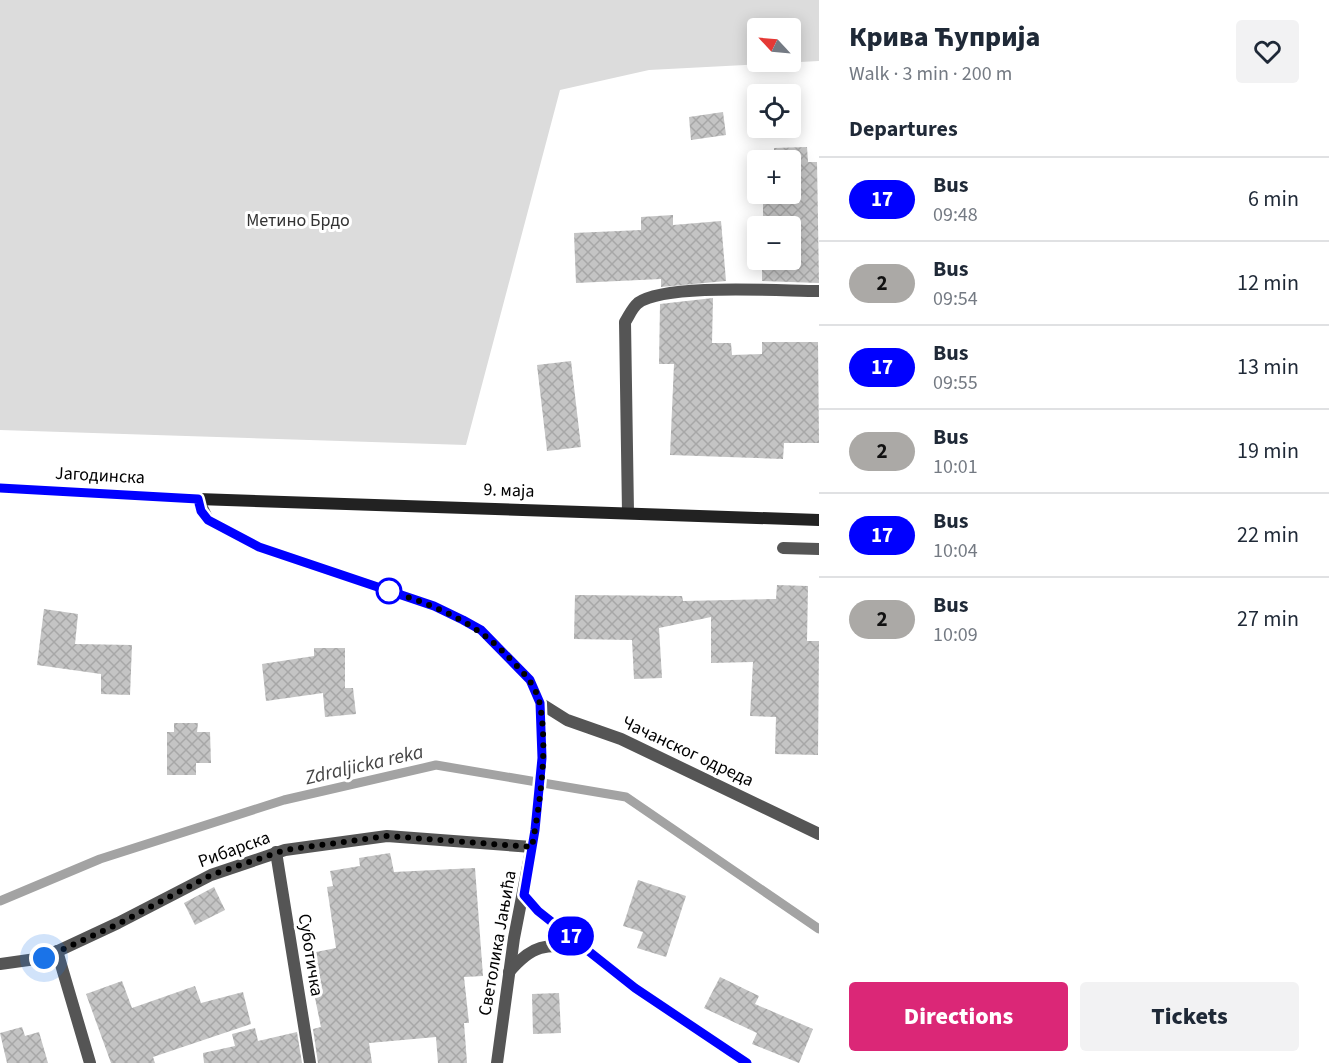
<!DOCTYPE html>
<html lang="en">
<head>
<meta charset="utf-8">
<style>
  :root { --surface:#fff; --page:#f2f2f3; --text:#1f2937; --muted:#747a83; --line:#e0e1e3; --accent:#db2777 }
  body { margin:0; font-family:"Source Sans 3",sans-serif; background:var(--page); color:var(--text); height:100vh; display:flex; flex-direction:column; font-size:22px; white-space:nowrap }
  * { box-sizing:border-box; margin:0 }
  p { font-size:20px; color:var(--muted) }
  .icon { flex:none; width:33px; height:33px; fill:none; stroke:currentColor; stroke-width:2; stroke-linecap:round; stroke-linejoin:round }
  .map { position:relative; flex:1; overflow:hidden }
  .panel { display:flex; flex-direction:column; background:var(--surface); width:510px }
  .panel>* { flex:none }
  .badge { padding:0 12px; border-radius:20px; font-size:21px; line-height:39px }
  .needle { width:39px; rotate:296deg }
  .fabs { position:absolute; left:747px; top:18px; display:grid; gap:12px }
  .fabs a { display:grid; place-items:center; width:54px; height:54px; border-radius:6px; background:var(--surface); box-shadow:0 3px 15px #0003; font-size:30px }
  .you { position:absolute; width:30px; height:30px; margin:-15px; border:4px solid #fff; border-radius:50%; background:#1a73e8; box-shadow:0 0 0 9px #1a73e833 }
  .map>.badge { position:absolute; translate:-50% -50%; box-shadow:0 0 0 3px #fff }
  h2 { padding:0 30px; font-size:22px; line-height:54px }
  .round { display:grid; place-items:center; flex:none; width:63px; height:63px; border-radius:6px; background:var(--page) }
  .overview { display:flex; align-items:center; justify-content:space-between; height:102px; padding:0 30px }
  h1 { font-size:28px; font-weight:800; line-height:45px }
  .action { display:flex; gap:12px; margin-top:auto; padding:12px 30px }
  .action a { flex:1; height:69px; border-radius:6px; background:var(--accent); color:#fff; font-size:24px; font-weight:800; line-height:69px; text-align:center }
  .action a+a { background:var(--page); color:var(--text) }
  ul { padding:0; list-style:none }
  li { display:flex; align-items:center; gap:18px; height:84px; padding:0 30px; border-top:2px solid var(--line) }
  li div { flex:1 }
  li b { display:block; font-size:22px }
  li em { font-style:normal }
  li .badge { min-width:66px; font-weight:700; text-align:center }
  main { display:flex; flex:1; min-height:0 }
  .map>svg:first-child { display:block }
  .green { fill:#dcdcdc; fill-rule:evenodd }
  .lines { fill:none; stroke-linecap:round; stroke-linejoin:round }
  .stream { stroke:#a3a3a3; stroke-width:9 }
  .building { fill:url(#building-cross-hatch) }
  .minor { stroke:#555; stroke-width:12 }
  .tertiary { stroke:#555; stroke-width:12 }
  .secondary { stroke:#222; stroke-width:12 }
  .line-casing { stroke:#fff; stroke-width:14 }
  .line { stroke:#00f; stroke-width:9 }
  .walk { stroke:#000; stroke-width:6; stroke-dasharray:0 10.8 }
  .stop-dot { fill:#fff; stroke:#00f; stroke-width:3 }
  .labels { text-anchor:middle; stroke-width:6; stroke-linejoin:round; paint-order:stroke }
  .park-label { font-size:18px; fill:#333; stroke:#fff }
  .street-label { font-size:18px; fill:#000; stroke:#fff }
  .water-label { font-size:20px; font-style:italic; fill:#444; stroke:#fff }
</style>
</head>
<body>
<main>
<div class="map">
<svg width="819" height="1063" viewBox="0 0 819 1063">
  <defs>
    <pattern id="building-cross-hatch" width="8" height="8" patternUnits="userSpaceOnUse" patternTransform="scale(1.5)"><rect width="8" height="8" fill="#c4c4c4"/><path d="M0 0l8 8M0 8l8-8" fill="none" stroke="#a7a7a7"/></pattern>
  </defs>
  <rect width="100%" height="100%" fill="#fff"/>
  <path class="green" d="M0,0H819V61L649,70L560,90L466,445L0,430ZM758,28H790V62H758Z"/>
  <g class="lines">
    <path class="stream" d="M0,901L100,859L284,800L436,765L626,797L819,929"/>
  </g>
  <g class="building">
    <path d="M723,112L726,135L691,140L689,117Z"/>
    <path d="M807,147L808,162H817L819,283L762,281V260H790V226H763V200H774V194H790V160H774V148Z"/>
    <path d="M673,215V225L721,221L726,281L661,287V279L576,283L574,233L641,230V217Z"/>
    <path d="M713,298L712,343H731L732,355L762,354V342H818L819,443H784L783,459L670,455L674,364H659L660,304Z"/>
    <path d="M571,361L581,447L547,451L537,365Z"/>
    <path d="M777,585L808,586L807,641H819L818,755L775,754L776,717L750,716L753,662L711,663V617L659,628L662,678L634,679L632,640L574,639L575,595L682,596L683,601L776,599Z"/>
    <path d="M44,609L78,614L75,644L132,645L130,695L101,694V674L37,665Z"/>
    <path d="M314,648H345V688H353L356,714L325,717L323,693L266,701L262,664L314,656Z"/>
    <path d="M174,723H198L197,732H210L211,763H196V775H167V732H174Z"/>
    <path d="M390,853L394,872L475,868L483,976L464,977L469,1023H464L467,1063H438L436,1037L369,1043L372,1063H318L313,1029L321,1027L306,954L336,948L327,887L333,886L330,871L360,866L359,858Z"/>
    <path d="M638,880L686,896L666,957L637,948L643,932L623,926Z"/>
    <path d="M214,887L225,910L195,925L184,903Z"/>
    <path d="M720,977L759,996L755,1004L813,1029L799,1063L752,1044L757,1033L704,1008Z"/>
    <path d="M122,981L132,1008L195,986L201,1003L243,992L251,1024L153,1057L155,1063H111L86,994Z"/>
    <path d="M559,993L561,1033L533,1034L532,994Z"/>
    <path d="M22,1027L25,1036L39,1032L48,1063H7L0,1033Z"/>
    <path d="M255,1028L258,1041L297,1032L302,1063H204L203,1053L235,1046L232,1034Z"/>
  </g>
  <g class="lines">
    <g class="minor">
      <path d="M628,512L625,322C629,316 632,308 638,303C666,283 781,291 819,291"/>
      <path d="M783,548L819,549"/>
      <path d="M540,703L567,720L621,739L819,834"/>
      <path d="M276,852L310,1063"/>
      <path d="M57,951L90,1063"/>
      <path d="M0,964L43,958L118,923L211,875L285,850L387,836L532,847"/>
    </g>
    <g class="tertiary">
      <path d="M198,499L208,520L259,547L434,606L463,620L481,630L530,680L540,703L542,758L535,830L514,938L497,1063"/>
      <path d="M524,895L538,911L635,988L747,1063"/>
      <path d="M509,972C535,941 548,945 586,948"/>
    </g>
    <path class="secondary" d="M0,488L198,499L819,520"/>
  </g>
  <g class="lines">
    <g class="line-casing">
      <path id="line" d="M0,488L198,499L201,511L208,520L259,547L434,606L463,620L481,630L530,680L540,703L542,758L535,830L524,895L538,911L635,988L747,1063"/>
    </g>
    <use href="#line" class="line"/>
    <path class="walk" d="M44,958L118,924L211,875L285,850L387,836L532,847C540,802 548,750 540,705C537,688 526,675 514,663C478,623 440,607 389,591"/>
  </g>
  <circle class="stop-dot" cx="389" cy="591" r="12"/>
  <g class="labels">
    <g class="park-label">
      <text x="298" y="226">Метино Брдо</text>
    </g>
    <g class="street-label">
      <text transform="translate(100 475) rotate(3)" y="6">Јагодинска</text>
      <text transform="translate(509 490) rotate(2)" y="6">9. маја</text>
      <text transform="translate(688 751) rotate(25)" y="6">Чачанског одреда</text>
      <text transform="translate(234 849) rotate(-20)" y="6">Рибарска</text>
      <text transform="translate(497 943) rotate(-80)" y="6">Светолика Јањића</text>
      <text transform="translate(311 955) rotate(81)" y="6">Суботичка</text>
    </g>
    <g class="water-label">
      <text transform="translate(364 764) rotate(-13)" y="7">Zdraljicka reka</text>
    </g>
  </g>
</svg>
<div class="fabs">
<a><svg class="needle" viewBox="-14 -14 28 28"><path d="M0-13l5 13h-10z" fill="#e53935"/><path d="M0 13l5-13h-10z" fill="#747a83"/></svg></a>
<a><svg class="icon" aria-label="locate" viewBox="0 0 24 24"><circle cx="12" cy="12" r="6"/><path d="M12 2v4M12 18v4M2 12h4M18 12h4"/></svg></a>
<a>+</a>
<a>−</a>
</div>
<div class="you" style="left:44px;top:958px"></div>
<b class="badge" style="left:571px;top:936px;background:#00f;color:#fff">17</b>
</div>
<section class="panel">
<div class="overview"><div><h1>Крива Ћуприја</h1><p>Walk · 3 min · 200 m</p></div><a class="round"><svg class="icon" aria-label="heart" viewBox="0 0 24 24"><path d="M12 20l-8-8c-3-5 5-10 8-4 3-6 11-1 8 4z"/></svg></a></div>
<h2>Departures</h2>
<ul>
<li><span class="badge" style="background:#00f;color:#fff">17</span><div><b>Bus</b><p>09:48</p></div><em>6 min</em></li>
<li><span class="badge" style="background:#aba9a6;color:#111">2</span><div><b>Bus</b><p>09:54</p></div><em>12 min</em></li>
<li><span class="badge" style="background:#00f;color:#fff">17</span><div><b>Bus</b><p>09:55</p></div><em>13 min</em></li>
<li><span class="badge" style="background:#aba9a6;color:#111">2</span><div><b>Bus</b><p>10:01</p></div><em>19 min</em></li>
<li><span class="badge" style="background:#00f;color:#fff">17</span><div><b>Bus</b><p>10:04</p></div><em>22 min</em></li>
<li><span class="badge" style="background:#aba9a6;color:#111">2</span><div><b>Bus</b><p>10:09</p></div><em>27 min</em></li>
</ul>
<div class="action"><a>Directions</a><a>Tickets</a></div>
</section>
</main>
</body>
</html>
